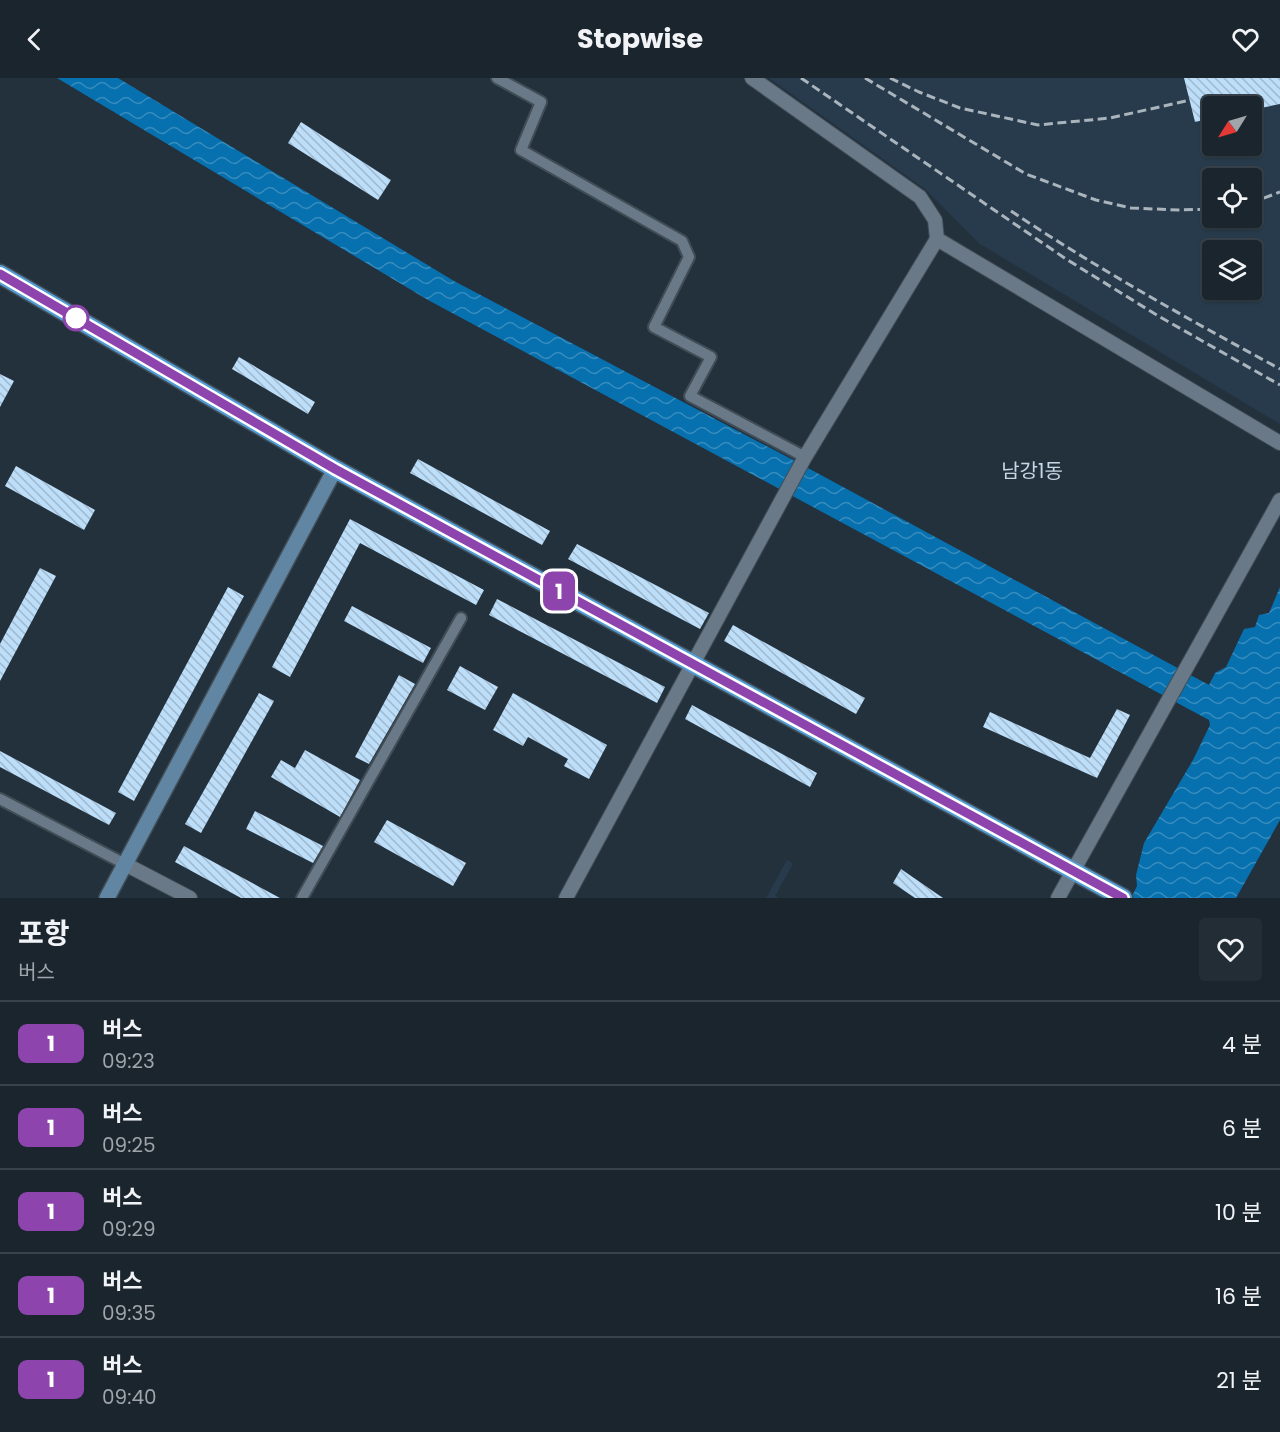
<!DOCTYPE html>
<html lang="ko">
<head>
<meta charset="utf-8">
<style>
  :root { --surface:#1a252e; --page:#232d36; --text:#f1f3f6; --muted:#9fa5aa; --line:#38424a }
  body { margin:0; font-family:Poppins,"Noto Sans KR",sans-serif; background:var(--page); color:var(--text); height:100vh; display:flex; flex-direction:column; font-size:22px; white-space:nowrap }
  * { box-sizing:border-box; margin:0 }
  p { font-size:20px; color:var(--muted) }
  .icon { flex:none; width:33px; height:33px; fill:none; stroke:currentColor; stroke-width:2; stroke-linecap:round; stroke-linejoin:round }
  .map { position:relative; height:820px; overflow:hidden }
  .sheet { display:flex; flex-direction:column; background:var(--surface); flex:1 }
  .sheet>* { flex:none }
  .badge { padding:0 12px; border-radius:9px; font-size:21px; line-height:39px }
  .needle { width:39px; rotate:233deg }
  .buttons { position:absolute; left:1202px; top:18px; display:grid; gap:12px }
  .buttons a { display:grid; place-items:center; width:60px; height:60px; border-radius:6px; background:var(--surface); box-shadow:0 2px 4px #0004,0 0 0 2px var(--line); font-size:30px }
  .map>.badge { position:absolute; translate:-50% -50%; box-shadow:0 0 0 3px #fff }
  .round { display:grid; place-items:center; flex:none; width:63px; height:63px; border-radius:6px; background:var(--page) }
  .head { display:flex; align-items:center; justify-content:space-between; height:102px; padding:0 18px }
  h1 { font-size:28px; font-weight:700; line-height:45px }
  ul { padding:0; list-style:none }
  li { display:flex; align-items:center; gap:18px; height:84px; padding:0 18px; border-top:2px solid var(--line) }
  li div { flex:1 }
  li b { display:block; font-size:22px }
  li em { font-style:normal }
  li .badge { min-width:66px; font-weight:700; text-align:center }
  header { display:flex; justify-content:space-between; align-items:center; height:78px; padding:0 18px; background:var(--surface); font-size:27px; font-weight:700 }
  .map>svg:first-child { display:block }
  .built { fill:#283b4c; fill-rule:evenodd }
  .water { fill:url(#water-waves) }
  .building { fill:url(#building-back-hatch) }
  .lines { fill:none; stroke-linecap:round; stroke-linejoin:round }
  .minor-casing { stroke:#414d56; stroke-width:14 }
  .tertiary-casing { stroke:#414d56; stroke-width:16 }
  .secondary-casing { stroke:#414d56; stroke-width:18 }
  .trunk-casing { stroke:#414d56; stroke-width:21 }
  .minor { stroke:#6a7987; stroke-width:10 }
  .tertiary { stroke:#6a7987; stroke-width:14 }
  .secondary { stroke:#6186a4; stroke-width:15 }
  .trunk { stroke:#529cd4; stroke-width:18 }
  .rail { stroke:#a9b4bd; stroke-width:3; stroke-dasharray:9 4.5; stroke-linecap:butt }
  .line-casing { stroke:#fff; stroke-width:14 }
  .line { stroke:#8e44ad; stroke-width:9 }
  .stop-dot { fill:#fff; stroke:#8e44ad; stroke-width:3 }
  .labels { text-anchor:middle; stroke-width:6; stroke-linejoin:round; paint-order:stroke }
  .quarter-label { font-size:20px; fill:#c6d7e6; stroke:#23313d }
</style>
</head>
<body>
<header><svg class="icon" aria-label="back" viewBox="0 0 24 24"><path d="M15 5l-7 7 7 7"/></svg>Stopwise<svg class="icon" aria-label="heart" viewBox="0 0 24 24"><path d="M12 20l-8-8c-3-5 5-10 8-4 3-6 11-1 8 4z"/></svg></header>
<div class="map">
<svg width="1280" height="820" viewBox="0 0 1280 820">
  <defs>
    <pattern id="water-waves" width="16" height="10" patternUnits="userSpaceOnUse" patternTransform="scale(1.5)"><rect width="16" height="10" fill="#0770ae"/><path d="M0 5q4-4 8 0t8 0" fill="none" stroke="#378cbe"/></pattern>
    <pattern id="building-back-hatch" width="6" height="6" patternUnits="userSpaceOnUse" patternTransform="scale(1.5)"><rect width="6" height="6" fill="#bddef9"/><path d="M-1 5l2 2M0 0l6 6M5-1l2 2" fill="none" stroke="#9fb8cd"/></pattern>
  </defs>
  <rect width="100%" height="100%" fill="#23313d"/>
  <g class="built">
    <path d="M769,0H1280V346L980,166L925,111ZM1212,28H1251V68H1212ZM1212,100H1251V140H1212ZM1212,172H1251V212H1212Z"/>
    <path d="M787,782L793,786L775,818L779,820H766Z"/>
  </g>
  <path class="water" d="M57,0H118L454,203L795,383L1209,607L1215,595L1226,589L1244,551L1255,549L1259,537L1269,535L1280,509V742L1236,820H1131L1137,808L1136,797L1144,765L1193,682L1210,647L1209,642L428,222Z"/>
  <g class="building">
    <path d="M1184,0H1280V26L1251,32V28H1212V40L1195,44Z"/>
    <path d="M301,44L391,102L378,122L288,65Z"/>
    <path d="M239,279L315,324L308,336L232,291Z"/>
    <path d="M0,296L14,303L0,329Z"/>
    <path d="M418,381L550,453L542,467L410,395Z"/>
    <path d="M16,388L95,432L84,452L5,408Z"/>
    <path d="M350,441L484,512L476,527L360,465L290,599L272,589Z"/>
    <path d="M577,466L709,535L700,551L568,481Z"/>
    <path d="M40,490L56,498L0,603V566Z"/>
    <path d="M228,509L244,518L134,723L118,714Z"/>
    <path d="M497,521L665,609L657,625L489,537Z"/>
    <path d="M352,528L431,570L423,585L344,543Z"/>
    <path d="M733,547L865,620L856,636L724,563Z"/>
    <path d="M460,588L498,609L485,632L447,612Z"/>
    <path d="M399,597L415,606L369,686L355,679Z"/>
    <path d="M259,615L274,623L201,755L185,746Z"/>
    <path d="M513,615L607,667L589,701L564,688L568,681L528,659L523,668L493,652Z"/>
    <path d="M692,627L817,695L810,709L685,641Z"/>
    <path d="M1117,631L1130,637L1097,700L983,649L990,634L1090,680Z"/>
    <path d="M305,672L360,702L340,739L271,699L281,682L295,690Z"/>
    <path d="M0,673L116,735L109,747L0,689Z"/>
    <path d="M255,733L323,768L313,785L246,751Z"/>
    <path d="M387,742L466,785L453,808L374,764Z"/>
    <path d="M184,768L280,820H241L175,784Z"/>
    <path d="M901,791L943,820H915L893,805Z"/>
  </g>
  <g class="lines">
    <g class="minor-casing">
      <g id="minor">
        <path d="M497,0L541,24L521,72L682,163L689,179L654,249L711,279L690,318L805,379"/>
        <path d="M0,721L125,786"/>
        <path d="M302,820L461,540"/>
      </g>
    </g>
    <g class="tertiary-casing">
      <g id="tertiary">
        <path d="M752,0L920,119L935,142L937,161L1280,365"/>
        <path d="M125,786L190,820"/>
        <path d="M566,820L805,379L937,161"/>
        <path d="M1058,820L1280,422"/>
      </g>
    </g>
    <g class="secondary-casing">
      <path id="secondary" d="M107,820L335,391"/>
    </g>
    <g class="trunk-casing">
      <path id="trunk" d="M0,196L335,391L1123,820"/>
    </g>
    <use href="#minor" class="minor"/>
    <use href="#tertiary" class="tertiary"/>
    <use href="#secondary" class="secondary"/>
    <use href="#trunk" class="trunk"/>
    <g class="rail">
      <path d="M801,0L1066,181L1160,239L1280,307"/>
      <path d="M865,0L1026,96L1096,122L1131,130L1179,132L1212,131"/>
      <path d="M890,0L919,14L960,30L1038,47L1110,40L1186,23"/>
      <path d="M1251,125L1280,114"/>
      <path d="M1011,133C1098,191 1188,241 1280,291"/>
    </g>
  </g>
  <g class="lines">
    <g class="line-casing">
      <path id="line" d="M0,196L335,391L1123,820"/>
    </g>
    <use href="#line" class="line"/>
  </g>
  <circle class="stop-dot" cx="76" cy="240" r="12"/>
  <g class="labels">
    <g class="quarter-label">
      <text x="1032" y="400">남강1동</text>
    </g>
  </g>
</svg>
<div class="buttons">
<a><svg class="needle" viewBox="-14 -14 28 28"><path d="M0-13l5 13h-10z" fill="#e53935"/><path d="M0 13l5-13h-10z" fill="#9fa5aa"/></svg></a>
<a><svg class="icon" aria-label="locate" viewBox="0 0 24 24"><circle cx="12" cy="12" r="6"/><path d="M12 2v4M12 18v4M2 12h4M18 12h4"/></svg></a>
<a><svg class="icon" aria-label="layers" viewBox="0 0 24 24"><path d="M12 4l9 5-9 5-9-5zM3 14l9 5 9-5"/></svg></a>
</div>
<b class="badge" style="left:559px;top:513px;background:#8e44ad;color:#fff">1</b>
</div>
<section class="sheet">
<div class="head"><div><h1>포항</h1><p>버스</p></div><a class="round"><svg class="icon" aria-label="heart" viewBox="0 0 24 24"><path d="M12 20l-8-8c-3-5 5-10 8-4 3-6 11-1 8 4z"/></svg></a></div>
<ul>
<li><span class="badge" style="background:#8e44ad;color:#fff">1</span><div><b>버스</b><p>09:23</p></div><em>4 분</em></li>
<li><span class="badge" style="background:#8e44ad;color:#fff">1</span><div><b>버스</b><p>09:25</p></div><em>6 분</em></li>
<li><span class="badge" style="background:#8e44ad;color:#fff">1</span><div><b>버스</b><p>09:29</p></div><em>10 분</em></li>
<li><span class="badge" style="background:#8e44ad;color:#fff">1</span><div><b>버스</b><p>09:35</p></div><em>16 분</em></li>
<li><span class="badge" style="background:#8e44ad;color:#fff">1</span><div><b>버스</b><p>09:40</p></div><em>21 분</em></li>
</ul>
</section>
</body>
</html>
